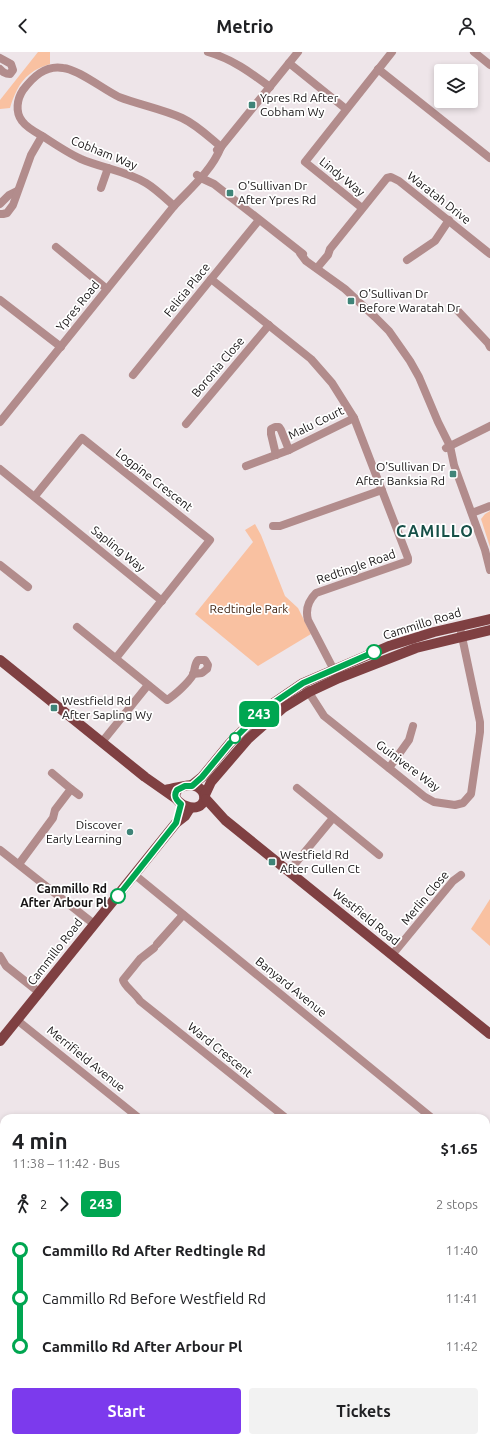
<!DOCTYPE html>
<html lang="en">
<head>
<meta charset="utf-8">
<style>
  :root { --surface:#fff; --page:#f2f2f2; --text:#202124; --muted:#757577; --accent:#7c3aed }
  body { margin:0; font-family:Ubuntu,sans-serif; background:var(--page); color:var(--text); height:100vh; display:flex; flex-direction:column; font-size:15px; white-space:nowrap }
  * { box-sizing:border-box; margin:0 }
  p { font-size:13px; color:var(--muted) }
  .icon { flex:none; width:22px; height:22px; fill:none; stroke:currentColor; stroke-width:2; stroke-linecap:round; stroke-linejoin:round }
  .map { position:relative; flex:1; overflow:hidden }
  .side { position:absolute; left:0px; top:1062px; width:490px; height:328px; display:flex; flex-direction:column; background:var(--surface); border-radius:12px 12px 0 0; box-shadow:0 2px 6px #0003 }
  .side>* { flex:none }
  .badge { padding:0 8px; border-radius:6px; font-size:14px; line-height:26px }
  .tools { position:absolute; left:434px; top:12px; display:grid; gap:8px }
  .tools a { display:grid; place-items:center; width:44px; height:44px; border-radius:4px; background:var(--surface); box-shadow:0 2px 6px #0003; font-size:20px }
  .map>.badge { position:absolute; translate:-50% -50%; box-shadow:0 0 0 2px #fff }
  .legs { display:flex; align-items:center; gap:6px; height:44px; padding:0 12px; font-size:13px }
  .legs p { margin-inline-start:auto }
  .summary { display:flex; align-items:center; justify-content:space-between; height:68px; padding:0 12px }
  h1 { font-size:22px; font-weight:700; line-height:30px }
  .button { display:flex; gap:8px; margin-top:auto; padding:8px 12px }
  .button a { flex:1; height:46px; border-radius:4px; background:var(--accent); color:#fff; font-size:16px; font-weight:700; line-height:46px; text-align:center }
  .button a+a { background:var(--page); color:var(--text) }
  ul { padding:0 12px; list-style:none }
  li { display:flex; align-items:center; gap:14px; height:48px; font-size:15px }
  li i { display:grid; place-items:center; width:6px; height:100%; margin:0 5px; background:currentColor }
  li i::after { content:''; width:10px; height:10px; margin:-5px; border:3px solid; border-radius:50%; background:var(--surface) }
  li p { margin-inline-start:auto }
  li:first-child i { background:linear-gradient(#0000 50%,currentColor 0) }
  li:last-child i { background:linear-gradient(currentColor 50%,#0000 0) }
  header { display:flex; justify-content:space-between; align-items:center; height:52px; padding:0 12px; background:var(--surface); font-size:18px; font-weight:700 }
  .map>svg:first-child { display:block }
  .green { fill:#f9c1a1 }
  .lines { fill:none; stroke-linecap:round; stroke-linejoin:round }
  .minor { stroke:#b28c8c; stroke-width:8 }
  .major { stroke:#7f4042; stroke-width:10 }
  .highway { stroke:#6a2229; stroke-width:11 }
  .rail-casing { stroke:#474244; stroke-width:3 }
  .rail { stroke:#fff; stroke-width:1.5; stroke-dasharray:4.5; stroke-linecap:butt }
  .line-1-casing { stroke:#fff; stroke-width:9 }
  .line-1 { stroke:#00a651; stroke-width:6 }
  .poi-dot { fill:#3f8478; stroke:#fff; stroke-width:1.5 }
  .stop-1-dot { fill:#fff; stroke:#00a651; stroke-width:2 }
  .labels { text-anchor:middle; stroke-width:3.5; stroke-linejoin:round; paint-order:stroke }
  .poi-label { font-size:12px; fill:#161314; stroke:#fff; text-anchor:start }
  .street-label { font-size:12px; fill:#161314; stroke:#fff }
  .park-label { font-size:12px; fill:#3e210f; stroke:#fff }
  .stop-label { font-size:12px; font-weight:bold; fill:#161314; stroke:#fff; text-anchor:end }
  .district-label { font-size:16px; font-weight:bold; letter-spacing:1px; fill:#175048; stroke:#fff }
</style>
</head>
<body>
<header><svg class="icon" aria-label="back" viewBox="0 0 24 24"><path d="M15 5l-7 7 7 7"/></svg>Metrio<svg class="icon" aria-label="person" viewBox="0 0 24 24"><circle cx="12" cy="8" r="4"/><path d="M4 21q1-7 8-7t8 7"/></svg></header>
<div class="map">
<svg width="490" height="1390" viewBox="0 0 490 1390">
  <rect width="100%" height="100%" fill="#eee5e9"/>
  <g class="green">
    <path d="M38,0H50V12C26,19 17,33 10,56L0,57V48Z"/>
    <path d="M490,459V495L481,467L485,462Z"/>
    <path d="M255,472L261,483L285,544L298,556L311,582L258,614L195,562L253,490L245,478Z"/>
    <path d="M490,847V894L471,877Z"/>
  </g>
  <g class="lines">
    <g class="minor">
      <path d="M208,0C232,7 250,20 270,35"/>
      <path d="M474,0L490,13"/>
      <path d="M0,6L11,12L13,18L10,22C5,22 3,20 0,17"/>
      <path d="M289,11L346,57"/>
      <path d="M378,17L490,106"/>
      <path d="M217,98L221,95L298,0"/>
      <path d="M197,123L201,126L214,132L303,202"/>
      <path d="M101,136L108,116"/>
      <path d="M0,152L9,143L17,139"/>
      <path d="M174,154C165,146 156,137 146,131C126,119 102,116 81,107C68,101 56,93 44,85C37,81 27,76 22,69C15,60 17,47 23,38C33,25 45,13 63,16C78,17 104,38 119,45C140,53 162,57 182,66C197,73 209,85 221,95"/>
      <path d="M362,156L305,110L392,0"/>
      <path d="M0,162H3L7,161L13,153L31,103L42,84"/>
      <path d="M56,195L107,237"/>
      <path d="M300,201L306,209L345,237L375,265L389,279L410,309L419,325L438,370L450,394L454,413L485,498L490,518"/>
      <path d="M407,208L435,189L449,168"/>
      <path d="M317,216L328,203L330,197L387,126L391,125L399,129L490,202"/>
      <path d="M211,227L311,307L332,331L354,366L408,506V509L316,541C308,549 305,557 308,568L336,622"/>
      <path d="M0,248L61,295"/>
      <path d="M458,259L488,291L490,295"/>
      <path d="M133,323L259,168"/>
      <path d="M0,370L174,154C191,136 212,118 221,95"/>
      <path d="M186,372L269,273"/>
      <path d="M446,396L490,374"/>
      <path d="M276,403L271,382V377L275,375H279L281,378L289,398"/>
      <path d="M246,414L289,398L354,366"/>
      <path d="M0,417L162,549"/>
      <path d="M35,444L82,386L210,488L116,606"/>
      <path d="M472,461L490,454"/>
      <path d="M273,474H280L382,438"/>
      <path d="M0,513L28,535"/>
      <path d="M77,575L167,648C175,643 188,631 193,623C195,618 194,613 198,608H205L208,613L207,617L202,621L193,622"/>
      <path d="M306,636L324,664L425,745L434,750L455,753L463,751L471,742L480,680V670L461,580"/>
      <path d="M102,690L148,633"/>
      <path d="M389,716L409,688L413,674"/>
      <path d="M297,736L379,803"/>
      <path d="M71,737L79,743"/>
      <path d="M0,798L94,872"/>
      <path d="M19,812L53,766L55,758L71,737L52,721"/>
      <path d="M289,819L333,766"/>
      <path d="M135,823L432,1066"/>
      <path d="M157,892L183,863"/>
      <path d="M154,896L140,907L123,928C124,934 136,942 140,949L286,1066"/>
      <path d="M392,903L453,829L461,823"/>
      <path d="M0,904L6,914L40,941"/>
      <path d="M17,968L139,1066"/>
      <path d="M486,1110L490,1113"/>
      <path d="M486,1137L490,1135"/>
      <path d="M0,1301L4,1298"/>
      <path d="M236,1386L237,1390"/>
      <path d="M151,1390L162,1386"/>
    </g>
    <g class="major">
      <path d="M0,608L145,725L175,746"/>
      <path d="M192,733L202,725L230,691L262,659L303,631L389,594L434,580L490,567"/>
      <path d="M165,738C169,737 188,733 192,733C212,737 206,762 186,754C181,752 178,750 175,745L176,740L179,736"/>
      <path d="M205,743L211,730L248,687L283,656L309,640L339,626L416,596L490,578"/>
      <path d="M206,747L225,768L490,982"/>
      <path d="M0,989L176,771L185,764L190,756"/>
      <path d="M0,1207L4,1210"/>
      <path d="M486,1230L490,1229"/>
      <path d="M82,1386L83,1390"/>
      <path d="M91,1386L92,1390"/>
      <path d="M0,1389L11,1386"/>
      <path d="M30,1390L45,1386"/>
    </g>
    <g class="highway">
      <path d="M486,1336L490,1333"/>
      <path d="M486,1346L490,1344"/>
      <path d="M397,1390L403,1386"/>
      <path d="M415,1390L421,1386"/>
    </g>
    <g class="rail-casing">
      <g id="rail">
        <path d="M486,1262L490,1261"/>
        <path d="M486,1281L490,1280"/>
        <path d="M100,1390L114,1386"/>
        <path d="M116,1390L129,1386"/>
      </g>
    </g>
    <use href="#rail" class="rail"/>
  </g>
  <g class="lines">
    <g class="line-1-casing">
      <path id="line-1" d="M118,844L176,771L181,752C176,748 173,744 177,738L185,734H192L202,725L230,691L254,667L269,654L303,631L374,600"/>
    </g>
    <use href="#line-1" class="line-1"/>
  </g>
  <g class="poi-dot">
    <rect x="248" y="49" width="8" height="8" rx="2"/>
    <rect x="226" y="137" width="8" height="8" rx="2"/>
    <rect x="347" y="245" width="8" height="8" rx="2"/>
    <rect x="449" y="418" width="8" height="8" rx="2"/>
    <rect x="50" y="652" width="8" height="8" rx="2"/>
    <circle cx="130" cy="780" r="4"/>
    <rect x="268" y="806" width="8" height="8" rx="2"/>
  </g>
  <g class="stop-1-dot">
    <circle cx="374" cy="600" r="7"/>
    <circle cx="235" cy="686" r="5"/>
    <circle cx="118" cy="844" r="7"/>
  </g>
  <g class="labels">
    <g class="poi-label">
      <text x="260" y="50">Ypres Rd After<tspan x="260" dy="14">Cobham Wy</tspan></text>
      <text x="238" y="138">O'Sullivan Dr<tspan x="238" dy="14">After Ypres Rd</tspan></text>
      <text x="359" y="246">O'Sullivan Dr<tspan x="359" dy="14">Before Waratah Dr</tspan></text>
      <text x="445" y="419" text-anchor="end">O'Sullivan Dr<tspan x="445" dy="14">After Banksia Rd</tspan></text>
      <text x="62" y="653">Westfield Rd<tspan x="62" dy="14">After Sapling Wy</tspan></text>
      <text x="122" y="777" text-anchor="end">Discover<tspan x="122" dy="14">Early Learning</tspan></text>
      <text x="280" y="807">Westfield Rd<tspan x="280" dy="14">After Cullen Ct</tspan></text>
    </g>
    <g class="street-label">
      <text transform="translate(104 101) rotate(22)" y="4">Cobham Way</text>
      <text transform="translate(342 125) rotate(39)" y="4">Lindy Way</text>
      <text transform="translate(439 146) rotate(38)" y="4">Waratah Drive</text>
      <text transform="translate(187 238) rotate(-51)" y="4">Felicia Place</text>
      <text transform="translate(78 254) rotate(-51)" y="4">Ypres Road</text>
      <text transform="translate(218 315) rotate(-50)" y="4">Boronia Close</text>
      <text transform="translate(316 371) rotate(-26)" y="4">Malu Court</text>
      <text transform="translate(154 428) rotate(38)" y="4">Logpine Crescent</text>
      <text transform="translate(118 497) rotate(39)" y="4">Sapling Way</text>
      <text transform="translate(356 515) rotate(-19)" y="4">Redtingle Road</text>
      <text transform="translate(422 572) rotate(-17)" y="4">Cammillo Road</text>
      <text transform="translate(408 714) rotate(37)" y="4">Guinivere Way</text>
      <text transform="translate(425 846) rotate(-50)" y="4">Merlin Close</text>
      <text transform="translate(366 865) rotate(39)" y="4">Westfield Road</text>
      <text transform="translate(55 900) rotate(-52)" y="4">Cammillo Road</text>
      <text transform="translate(291 935) rotate(39)" y="4">Banyard Avenue</text>
      <text transform="translate(220 998) rotate(39)" y="4">Ward Crescent</text>
      <text transform="translate(86 1007) rotate(39)" y="4">Merrifield Avenue</text>
    </g>
    <g class="park-label">
      <text x="249" y="561">Redtingle Park</text>
    </g>
    <g class="stop-label">
      <text x="107" y="841">Cammillo Rd<tspan x="107" dy="14">After Arbour Pl</tspan></text>
    </g>
    <g class="district-label">
      <text x="435" y="485">CAMILLO</text>
    </g>
  </g>
</svg>
<div class="tools">
<a><svg class="icon" aria-label="layers" viewBox="0 0 24 24"><path d="M12 4l9 5-9 5-9-5zM3 14l9 5 9-5"/></svg></a>
</div>
<b class="badge" style="left:259px;top:662px;background:#00a651;color:#fff">243</b>
<section class="side">
<div class="summary"><div><h1>4 min</h1><p>11:38 – 11:42 · Bus</p></div><b>$1.65</b></div>
<div class="legs"><svg class="icon" aria-label="walk" viewBox="0 0 24 24"><circle cx="13" cy="4" r="2"/><path d="M13 8l-2 6 4 7M11 14l-3 7M7 12l3-4h3l4 4"/></svg>2<svg class="icon" aria-label="forward" viewBox="0 0 24 24"><path d="M9 5l7 7-7 7"/></svg><b class="badge" style="background:#00a651;color:#fff">243</b><p>2 stops</p></div>
<ul>
<li><i style="color:#00a651"></i><b>Cammillo Rd After Redtingle Rd</b><p>11:40</p></li>
<li><i style="color:#00a651"></i><span>Cammillo Rd Before Westfield Rd</span><p>11:41</p></li>
<li><i style="color:#00a651"></i><b>Cammillo Rd After Arbour Pl</b><p>11:42</p></li>
</ul>
<div class="button"><a>Start</a><a>Tickets</a></div>
</section>
</div>
</body>
</html>
